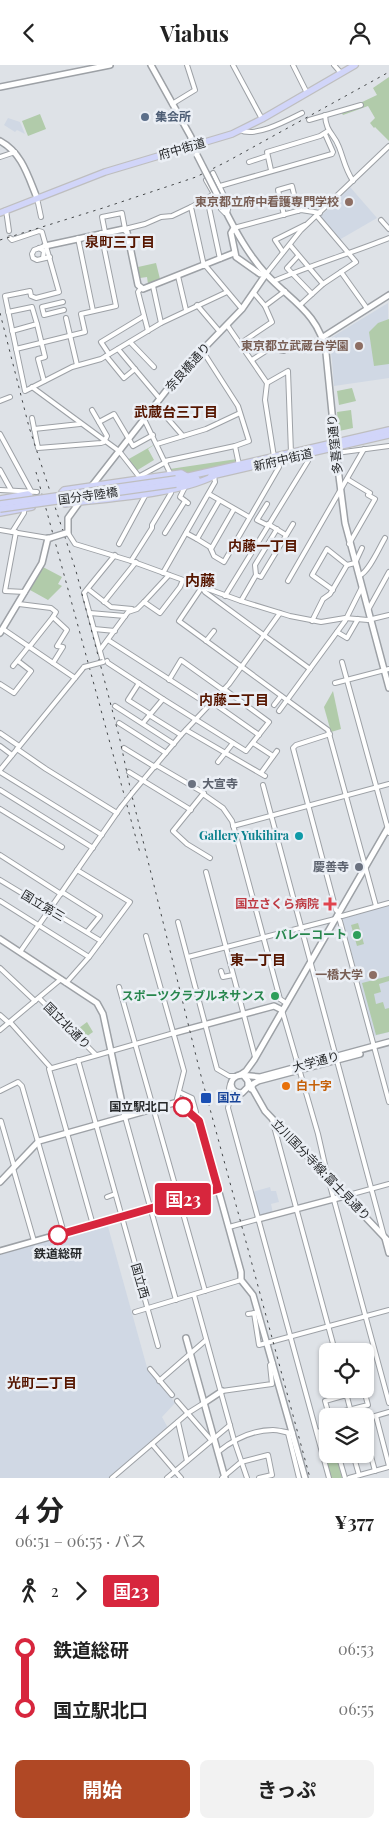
<!DOCTYPE html>
<html lang="ja">
<head>
<meta charset="utf-8">
<style>
  :root { --surface:#fff; --page:#f2f2f2; --text:#222; --muted:#767676; --accent:#b04825 }
  body { margin:0; font-family:"Playfair Display","Noto Sans JP",serif; background:var(--page); color:var(--text); height:100vh; display:flex; flex-direction:column; font-size:19px; white-space:nowrap }
  * { box-sizing:border-box; margin:0 }
  p { font-size:16px; color:var(--muted) }
  .icon { flex:none; width:28px; height:28px; fill:none; stroke:currentColor; stroke-width:2; stroke-linecap:round; stroke-linejoin:round }
  .map { position:relative; height:1413px; overflow:hidden }
  .drawer { display:flex; flex-direction:column; background:var(--surface); flex:1 }
  .drawer>* { flex:none }
  .badge { padding:0 10px; border-radius:4px; font-size:18px; line-height:32px }
  .tools { position:absolute; left:319px; top:1278px; display:grid; gap:10px }
  .tools a { display:grid; place-items:center; width:55px; height:55px; border-radius:8px; background:var(--surface); box-shadow:0 1px 4px #0004; font-size:25px }
  .map>.badge { position:absolute; translate:-50% -50%; box-shadow:0 0 0 2px #fff }
  .legs { display:flex; align-items:center; gap:8px; height:55px; padding:0 15px; font-size:16px }
  .legs p { margin-inline-start:auto }
  .summary { display:flex; align-items:center; justify-content:space-between; height:85px; padding:0 15px }
  h1 { font-size:28px; font-weight:700; line-height:38px }
  .action { display:flex; gap:10px; margin-top:auto; padding:10px 15px }
  .action a { flex:1; height:58px; border-radius:8px; background:var(--accent); color:#fff; font-size:20px; font-weight:700; line-height:58px; text-align:center }
  .action a+a { background:var(--page); color:var(--text) }
  ul { padding:0 15px; list-style:none }
  li { display:flex; align-items:center; gap:18px; height:60px; font-size:19px }
  li i { display:grid; place-items:center; width:8px; height:100%; margin:0 6px; background:currentColor }
  li i::after { content:''; width:12px; height:12px; margin:-6px; border:4px solid; border-radius:50%; background:var(--surface) }
  li p { margin-inline-start:auto }
  li:first-child i { background:linear-gradient(#0000 50%,currentColor 0) }
  li:last-child i { background:linear-gradient(currentColor 50%,#0000 0) }
  header { display:flex; justify-content:space-between; align-items:center; height:65px; padding:0 15px; background:var(--surface); font-size:22px; font-weight:700 }
  .map>svg:first-child { display:block }
  .built { fill:#d0d8e4 }
  .green { fill:#b1cbaa }
  .lines { fill:none; stroke-linecap:round; stroke-linejoin:round }
  .street-casing { stroke:#9da1a6; stroke-width:6 }
  .secondary-casing { stroke:#9da1a6; stroke-width:8 }
  .primary-casing { stroke:#bebebf; stroke-width:8 }
  .street { stroke:#fff; stroke-width:4 }
  .secondary { stroke:#fff; stroke-width:5 }
  .primary { stroke:#d1d5f9; stroke-width:5.5 }
  .rail { stroke:#444749; stroke-width:1; stroke-dasharray:2.5 5; stroke-linecap:butt }
  .street-bridge-casing { stroke:#9da1a6; stroke-width:6; stroke-linecap:butt }
  .secondary-bridge-casing { stroke:#9da1a6; stroke-width:8; stroke-linecap:butt }
  .primary-bridge-casing { stroke:#bebebf; stroke-width:8; stroke-linecap:butt }
  .street-bridge { stroke:#fff; stroke-width:4 }
  .secondary-bridge { stroke:#fff; stroke-width:5 }
  .primary-bridge { stroke:#d1d5f9; stroke-width:5.5 }
  .line-1-casing { stroke:#fff; stroke-width:11 }
  .line-1 { stroke:#d7263d; stroke-width:8 }
  .service-dot { fill:#5c6f8a; stroke:#ebeff5; stroke-width:2 }
  .education-dot { fill:#8d6e63; stroke:#ebeff5; stroke-width:2 }
  .worship-dot { fill:#6b7280; stroke:#ebeff5; stroke-width:2 }
  .culture-dot { fill:#0f9aa8; stroke:#ebeff5; stroke-width:2 }
  .health-dot { fill:#e0444e; stroke:#ebeff5; stroke-width:2 }
  .leisure-dot { fill:#2e9e5b; stroke:#ebeff5; stroke-width:2 }
  .food-dot { fill:#e8710a; stroke:#ebeff5; stroke-width:2 }
  .transit-dot { fill:#1a4fb4; stroke:#ebeff5; stroke-width:2 }
  .stop-1-dot { fill:#fff; stroke:#d7263d; stroke-width:2.5 }
  .labels { text-anchor:middle; stroke-width:5; stroke-linejoin:round; paint-order:stroke }
  .service-label { font-size:12px; font-weight:bold; fill:#4e5e75; stroke:#ebeff5; text-anchor:start }
  .street-label { font-size:12px; fill:#252729; stroke:#ebeff5 }
  .education-label { font-size:12px; font-weight:bold; fill:#785e54; stroke:#ebeff5; text-anchor:end }
  .worship-label { font-size:12px; font-weight:bold; fill:#5b616d; stroke:#ebeff5; text-anchor:start }
  .culture-label { font-size:12px; font-weight:bold; fill:#0d838f; stroke:#ebeff5; text-anchor:end }
  .health-label { font-size:12px; font-weight:bold; fill:#be3a42; stroke:#ebeff5; text-anchor:end }
  .leisure-label { font-size:12px; font-weight:bold; fill:#27864d; stroke:#ebeff5; text-anchor:end }
  .food-label { font-size:12px; font-weight:bold; fill:#c56008; stroke:#ebeff5; text-anchor:start }
  .transit-label { font-size:12px; font-weight:bold; fill:#164399; stroke:#ebeff5; text-anchor:start }
  .stop-label { font-size:12px; font-weight:bold; fill:#252729; stroke:#ebeff5; text-anchor:end }
  .neighbourhood-label { font-size:14px; font-weight:bold; fill:#561600; stroke:#ebeff5 }
  .quarter-label { font-size:15px; font-weight:bold; fill:#561600; stroke:#ebeff5 }
</style>
</head>
<body>
<header><svg class="icon" aria-label="back" viewBox="0 0 24 24"><path d="M15 5l-7 7 7 7"/></svg>Viabus<svg class="icon" aria-label="person" viewBox="0 0 24 24"><circle cx="12" cy="8" r="4"/><path d="M4 21q1-7 8-7t8 7"/></svg></header>
<div class="map">
<svg width="389" height="1413" viewBox="0 0 389 1413">
  <rect width="100%" height="100%" fill="#dee2e7"/>
  <g class="built">
    <path d="M8,53L20,57L25,69L17,65L15,67L4,60Z"/>
    <path d="M350,122L377,153L339,175L320,152Z"/>
    <path d="M388,238L389,313L334,321L332,295L329,274Z"/>
    <path d="M389,840V967L374,971L342,852Z"/>
    <path d="M270,1122L271,1126H276L279,1137L271,1139L273,1148L260,1151L252,1127Z"/>
    <path d="M107,1158L148,1306L175,1338L162,1352L168,1363L109,1413H0V1188Z"/>
  </g>
  <g class="green">
    <path d="M389,12V76L375,62L374,63L370,58L375,53L368,41L343,50L341,47L377,30L373,23Z"/>
    <path d="M40,49L46,64L28,71L22,56Z"/>
    <path d="M156,198L160,214L148,219L147,212L140,213L138,202Z"/>
    <path d="M389,254V299L374,301L369,267L378,258Z"/>
    <path d="M352,323L356,336L339,340L337,326Z"/>
    <path d="M351,345L353,363L339,366L337,347Z"/>
    <path d="M157,378L148,384L154,395L136,406L127,395Z"/>
    <path d="M237,394L238,399L180,411L173,410L170,404Z"/>
    <path d="M43,502L62,512L58,519L62,521L48,535L30,525Z"/>
    <path d="M333,626L341,664L331,667L324,642Z"/>
    <path d="M358,858L364,879L357,881L351,860Z"/>
    <path d="M389,911V916L379,919L381,927L374,929L376,939L383,937L385,944L389,943V967L376,970L362,918Z"/>
    <path d="M87,957L93,967L83,974L75,966Z"/>
    <path d="M327,1384L328,1389H336L342,1413H331L324,1385Z"/>
  </g>
  <g class="lines">
    <g class="street-casing">
      <g id="street">
        <path d="M233,0L262,54"/>
        <path d="M293,0L307,28"/>
        <path d="M334,0L341,8"/>
        <path d="M172,39L195,25L187,0"/>
        <path d="M325,50C326,68 334,68 339,82C344,95 345,104 353,116"/>
        <path d="M309,55L361,40"/>
        <path d="M240,65C255,73 288,55 302,48"/>
        <path d="M0,92L15,87"/>
        <path d="M249,97L267,91"/>
        <path d="M271,105L267,87L320,71L328,66"/>
        <path d="M213,108L229,141L227,148H225L221,144L214,129L207,133L220,194"/>
        <path d="M206,115L214,129"/>
        <path d="M220,121L332,89L333,87L325,69"/>
        <path d="M37,133L41,152"/>
        <path d="M6,145L9,166"/>
        <path d="M284,150L278,125L292,121L298,146"/>
        <path d="M381,155L389,164"/>
        <path d="M234,163L301,145L320,148"/>
        <path d="M105,167L102,152L122,148L125,164L145,159L161,152L172,151L191,142"/>
        <path d="M10,173L12,175L39,166L42,167L59,227L36,233L31,231L30,226L5,231L25,326L72,302L101,294L161,258L227,227"/>
        <path d="M78,173L93,246"/>
        <path d="M290,180L323,219"/>
        <path d="M45,181L34,185L32,189L33,193L37,195L50,192"/>
        <path d="M39,183L44,186L43,193"/>
        <path d="M283,187L275,175L305,160"/>
        <path d="M298,191L287,203L312,229"/>
        <path d="M205,200L242,244"/>
        <path d="M204,201L191,142L207,133"/>
        <path d="M341,207L366,242"/>
        <path d="M266,209L301,165L389,81"/>
        <path d="M178,211L186,245"/>
        <path d="M274,216C312,200 351,188 389,173"/>
        <path d="M153,221L161,258"/>
        <path d="M141,223L138,227L148,266"/>
        <path d="M254,228L265,241"/>
        <path d="M63,237L42,242L44,250L64,245"/>
        <path d="M197,240L220,267"/>
        <path d="M300,240L323,219L356,197L317,151"/>
        <path d="M8,247L32,242L37,259L12,266"/>
        <path d="M66,253L77,300"/>
        <path d="M37,259L45,292L38,294L44,316"/>
        <path d="M227,260L267,318L265,335L274,392"/>
        <path d="M130,277L154,302"/>
        <path d="M241,278L272,257L265,241L285,226"/>
        <path d="M16,284L85,267L81,249L116,241L101,168"/>
        <path d="M118,284L160,334"/>
        <path d="M109,289L101,277L144,251"/>
        <path d="M106,291L124,313L135,304"/>
        <path d="M252,295L275,280L279,285L284,286"/>
        <path d="M267,318L288,306L291,388"/>
        <path d="M32,322L119,386L141,414"/>
        <path d="M0,336L10,332"/>
        <path d="M155,339L183,371"/>
        <path d="M32,353L38,383L101,378L104,377L107,371L92,345"/>
        <path d="M144,354L171,410"/>
        <path d="M99,357L114,349L133,381L153,370"/>
        <path d="M34,364L80,359"/>
        <path d="M0,369L31,426"/>
        <path d="M157,379L206,364L240,348"/>
        <path d="M235,381L239,400"/>
        <path d="M336,388L389,381"/>
        <path d="M165,396L235,381L249,376L238,341L202,285"/>
        <path d="M0,405L11,425"/>
        <path d="M140,411L166,397"/>
        <path d="M347,414L370,428L368,430L375,434L349,479"/>
        <path d="M185,422L180,432L188,438"/>
        <path d="M0,425L37,427"/>
        <path d="M209,429L249,452"/>
        <path d="M267,439L257,455L267,460"/>
        <path d="M268,459L286,470"/>
        <path d="M0,465L48,473"/>
        <path d="M12,467L24,448V445"/>
        <path d="M16,467L5,526L25,527"/>
        <path d="M68,468L75,479L131,496L241,536L290,551L321,557L345,553L368,555L389,550"/>
        <path d="M165,468L185,436"/>
        <path d="M186,468L197,474L219,436"/>
        <path d="M197,474L210,482L214,491L224,497L279,402L278,396"/>
        <path d="M119,479L146,429"/>
        <path d="M211,484L234,444"/>
        <path d="M131,496L152,463V460L171,428V425"/>
        <path d="M163,508L215,417L214,411"/>
        <path d="M256,510L261,512L293,459"/>
        <path d="M359,511C369,507 379,483 385,473"/>
        <path d="M288,516L364,384"/>
        <path d="M202,522L179,556L328,665L376,841"/>
        <path d="M202,522L205,527L310,604"/>
        <path d="M88,524L111,542L132,544"/>
        <path d="M333,525L312,510L327,484L347,500L355,498L362,483"/>
        <path d="M225,531L308,396L306,389"/>
        <path d="M241,536L256,510L255,500L277,464"/>
        <path d="M104,537L136,497"/>
        <path d="M144,537L160,548L180,522L183,515"/>
        <path d="M19,539L51,543L56,547L53,552L67,565L57,581L63,582L53,598"/>
        <path d="M368,545L389,507"/>
        <path d="M90,548L125,551"/>
        <path d="M312,556L323,534L330,529L347,500"/>
        <path d="M3,564L75,613"/>
        <path d="M94,564L115,566"/>
        <path d="M337,567L347,573L358,554"/>
        <path d="M108,575L209,640"/>
        <path d="M206,576L214,566"/>
        <path d="M30,581L53,552"/>
        <path d="M100,585L128,547L137,544L144,537L169,510"/>
        <path d="M107,596L108,598L163,634"/>
        <path d="M103,597L84,528L115,490"/>
        <path d="M342,597L389,768"/>
        <path d="M13,601L29,581"/>
        <path d="M169,615L181,595L223,625"/>
        <path d="M139,618L128,635L150,649"/>
        <path d="M335,618L389,604"/>
        <path d="M0,619L14,628L31,606L18,596"/>
        <path d="M212,637L259,670"/>
        <path d="M274,640L281,631"/>
        <path d="M115,641L174,679"/>
        <path d="M279,646L345,556L362,522"/>
        <path d="M149,650L181,670"/>
        <path d="M119,658L166,688"/>
        <path d="M143,658L163,634L246,686L269,657L224,624"/>
        <path d="M186,665L265,711"/>
        <path d="M0,668L19,681"/>
        <path d="M330,669L296,680L293,683L336,845L339,848"/>
        <path d="M253,678L273,691"/>
        <path d="M0,681L12,690"/>
        <path d="M124,683L155,702"/>
        <path d="M17,684L46,704L117,748"/>
        <path d="M218,697L233,678"/>
        <path d="M156,700L204,728"/>
        <path d="M0,705L84,602"/>
        <path d="M0,707L102,770"/>
        <path d="M129,707L191,745"/>
        <path d="M261,708L277,686"/>
        <path d="M263,720L384,1171"/>
        <path d="M0,725L93,783"/>
        <path d="M133,727L181,670L229,619L280,548"/>
        <path d="M0,744L62,782"/>
        <path d="M233,761L389,719"/>
        <path d="M0,790L61,829"/>
        <path d="M210,793L187,779L173,766L203,729L223,743L232,756L280,934L286,938"/>
        <path d="M206,807L255,992"/>
        <path d="M0,815L101,876"/>
        <path d="M62,827L100,851L87,867"/>
        <path d="M0,836L89,892"/>
        <path d="M389,838L342,851H337L340,856L389,1037"/>
        <path d="M178,857L217,1004L229,1011H235"/>
        <path d="M146,871L184,1006L176,1038"/>
        <path d="M20,887L121,742"/>
        <path d="M188,892L335,854"/>
        <path d="M0,903L35,936"/>
        <path d="M221,906L223,912L233,910"/>
        <path d="M66,918L89,892L130,837L77,805"/>
        <path d="M119,922L205,1226"/>
        <path d="M39,933L96,990"/>
        <path d="M282,945L318,1069L328,1113L389,1338"/>
        <path d="M0,950L9,958"/>
        <path d="M10,957L51,1003"/>
        <path d="M0,965L61,914"/>
        <path d="M78,995L158,1281"/>
        <path d="M230,1019C227,1027 231,1033 228,1043L329,1413"/>
        <path d="M0,1026L18,1017L22,1021L64,1168"/>
        <path d="M179,1027L192,1033L196,1047L193,1051"/>
        <path d="M125,1052L176,1235"/>
        <path d="M272,1054L335,1286"/>
        <path d="M0,1057L1,1056L14,1101"/>
        <path d="M13,1103L34,1176"/>
        <path d="M345,1131L389,1119"/>
        <path d="M107,1132L115,1129"/>
        <path d="M93,1160L49,1004L174,968"/>
        <path d="M229,1162L258,1154"/>
        <path d="M194,1230L234,1375L247,1413"/>
        <path d="M135,1247L241,1215"/>
        <path d="M254,1248L259,1280L389,1245"/>
        <path d="M248,1249L256,1248"/>
        <path d="M150,1304L172,1330"/>
        <path d="M159,1316L206,1275"/>
        <path d="M345,1324L352,1351"/>
        <path d="M364,1325L368,1340L329,1350L325,1336Z"/>
        <path d="M222,1326L272,1319L270,1300L273,1298"/>
        <path d="M177,1336L211,1375"/>
        <path d="M376,1351L389,1401"/>
        <path d="M365,1354L389,1347"/>
        <path d="M178,1357L187,1396"/>
        <path d="M317,1367L328,1364"/>
        <path d="M288,1368L299,1413"/>
        <path d="M365,1369L375,1406"/>
        <path d="M152,1379L181,1413"/>
        <path d="M218,1387C234,1374 252,1365 273,1365C280,1365 286,1368 293,1368"/>
        <path d="M338,1389L345,1413"/>
        <path d="M353,1389L359,1410"/>
        <path d="M112,1413L188,1348L204,1338"/>
        <path d="M167,1413L230,1360"/>
        <path d="M222,1413L241,1397L268,1390L272,1410L259,1413"/>
        <path d="M349,1413L389,1402"/>
      </g>
    </g>
    <g class="secondary-casing">
      <g id="secondary">
        <path d="M151,0L191,72V78"/>
        <path d="M0,22L110,0"/>
        <path d="M0,76C22,88 28,111 37,133"/>
        <path d="M224,143C236,167 248,189 266,209C291,236 319,248 326,288L336,388L345,458L389,623"/>
        <path d="M234,163L231,168L236,192L260,209H266"/>
        <path d="M45,181L124,164L127,167L138,220L143,224L234,188"/>
        <path d="M323,272L389,230"/>
        <path d="M91,422L180,308L242,244L266,209"/>
        <path d="M66,468H68V453L81,435"/>
        <path d="M0,568L42,498L48,473H50"/>
        <path d="M0,874L97,938L103,949L125,1052"/>
        <path d="M174,968L274,941L282,945"/>
        <path d="M240,1010L246,1006L254,995L389,761"/>
        <path d="M243,1010L248,1016V1022L242,1028C229,1028 227,1013 240,1010L260,1012L389,977"/>
        <path d="M248,1016L265,1046L389,1177"/>
        <path d="M251,1024L253,1019L258,1016L360,989"/>
        <path d="M0,1117L39,1076L174,1038C183,1039 197,1051 200,1059L241,1207V1215L253,1230L305,1413"/>
        <path d="M258,1154L345,1131"/>
        <path d="M385,1173L389,1188"/>
        <path d="M0,1186L219,1124"/>
        <path d="M186,1273L225,1413"/>
        <path d="M204,1338L222,1326"/>
      </g>
    </g>
    <g class="primary-casing">
      <g id="primary">
        <path d="M0,148L105,107L232,69L262,54L355,0"/>
        <path d="M211,411L389,370"/>
        <path d="M188,412L181,408L64,425L62,427L63,437L65,439C110,433 175,430 214,411"/>
        <path d="M176,414L389,365"/>
        <path d="M176,419L197,414"/>
        <path d="M0,434L28,429L30,431L32,442L0,448"/>
      </g>
    </g>
    <use href="#street" class="street"/>
    <use href="#secondary" class="secondary"/>
    <use href="#primary" class="primary"/>
    <g class="rail">
      <path d="M0,175L103,143L196,112L228,96L389,7"/>
      <path d="M0,248L29,362L76,506L120,675L131,727L200,1007L310,1413"/>
      <path d="M36,407L140,788"/>
    </g>
    <g class="street-bridge-casing">
      <g id="street-bridge">
        <path d="M84,602L103,597"/>
        <path d="M121,742L133,727"/>
      </g>
    </g>
    <g class="secondary-bridge-casing">
      <g id="secondary-bridge">
        <path d="M197,90L224,143"/>
        <path d="M50,473L66,468"/>
      </g>
    </g>
    <g class="primary-bridge-casing">
      <g id="primary-bridge">
        <path d="M0,439L176,414"/>
        <path d="M0,444L176,419"/>
      </g>
    </g>
    <use href="#street-bridge" class="street-bridge"/>
    <use href="#secondary-bridge" class="secondary-bridge"/>
    <use href="#primary-bridge" class="primary-bridge"/>
  </g>
  <g class="lines">
    <g class="line-1-casing">
      <path id="line-1" d="M58,1170L218,1124L199,1056L183,1042"/>
    </g>
    <use href="#line-1" class="line-1"/>
  </g>
  <circle class="service-dot" cx="145" cy="52" r="5"/>
  <g class="education-dot">
    <circle cx="349" cy="137" r="5"/>
    <circle cx="359" cy="281" r="5"/>
    <circle cx="373" cy="910" r="5"/>
  </g>
  <g class="worship-dot">
    <circle cx="192" cy="719" r="5"/>
    <circle cx="359" cy="802" r="5"/>
  </g>
  <circle class="culture-dot" cx="299" cy="771" r="5"/>
  <path class="health-dot" d="M327.5 831.5h5v5h5v5h-5v5h-5v-5h-5v-5h5z"/>
  <g class="leisure-dot">
    <circle cx="357" cy="870" r="5"/>
    <circle cx="275" cy="931" r="5"/>
  </g>
  <circle class="food-dot" cx="286" cy="1021" r="5"/>
  <rect class="transit-dot" x="200" y="1027" width="12" height="12" rx="2.5"/>
  <g class="stop-1-dot">
    <circle cx="183" cy="1042" r="9"/>
    <circle cx="58" cy="1170" r="9"/>
  </g>
  <g class="labels">
    <g class="service-label">
      <text x="155" y="56">集会所</text>
    </g>
    <g class="street-label">
      <text transform="translate(182 84) rotate(-16)" y="4">府中街道</text>
      <text transform="translate(188 302) rotate(-48)" y="4">奈良橋通り</text>
      <text transform="translate(335 379) rotate(-96)" y="4">多喜窪通り</text>
      <text transform="translate(283 395) rotate(-13)" y="4">新府中街道</text>
      <text transform="translate(88 431) rotate(-8)" y="4">国分寺陸橋</text>
      <text transform="translate(43 841) rotate(31)" y="4">国立第三</text>
      <text transform="translate(67 961) rotate(45)" y="4">国立北通り</text>
      <text transform="translate(316 997) rotate(-15)" y="4">大学通り</text>
      <text transform="translate(321 1105) rotate(46)" y="4">立川国分寺線;富士見通り</text>
      <text transform="translate(140 1216) rotate(74)" y="4">国立西</text>
    </g>
    <g class="education-label">
      <text x="339" y="141">東京都立府中看護専門学校</text>
      <text x="349" y="285">東京都立武蔵台学園</text>
      <text x="363" y="914">一橋大学</text>
    </g>
    <g class="worship-label">
      <text x="202" y="723">大宣寺</text>
      <text x="349" y="806" text-anchor="end">慶善寺</text>
    </g>
    <g class="culture-label">
      <text x="289" y="775">Gallery Yukihira</text>
    </g>
    <g class="health-label">
      <text x="319" y="843">国立さくら病院</text>
    </g>
    <g class="leisure-label">
      <text x="347" y="874">バレーコート</text>
      <text x="265" y="935">スポーツクラブルネサンス</text>
    </g>
    <g class="food-label">
      <text x="296" y="1025">白十字</text>
    </g>
    <g class="transit-label">
      <text x="217" y="1037">国立</text>
    </g>
    <g class="stop-label">
      <text x="169" y="1046">国立駅北口</text>
      <text x="58" y="1193" text-anchor="middle">鉄道総研</text>
    </g>
    <g class="neighbourhood-label">
      <text x="120" y="182">泉町三丁目</text>
      <text x="176" y="352">武蔵台三丁目</text>
      <text x="263" y="486">内藤一丁目</text>
      <text x="234" y="640">内藤二丁目</text>
      <text x="258" y="900">東一丁目</text>
      <text x="42" y="1323">光町二丁目</text>
    </g>
    <g class="quarter-label">
      <text x="200" y="521">内藤</text>
    </g>
  </g>
</svg>
<div class="tools">
<a><svg class="icon" aria-label="locate" viewBox="0 0 24 24"><circle cx="12" cy="12" r="6"/><path d="M12 2v4M12 18v4M2 12h4M18 12h4"/></svg></a>
<a><svg class="icon" aria-label="layers" viewBox="0 0 24 24"><path d="M12 4l9 5-9 5-9-5zM3 14l9 5 9-5"/></svg></a>
</div>
<b class="badge" style="left:183px;top:1134px;background:#d7263d;color:#fff">国23</b>
</div>
<section class="drawer">
<div class="summary"><div><h1>4 分</h1><p>06:51 – 06:55 · バス</p></div><b>¥377</b></div>
<div class="legs"><svg class="icon" aria-label="walk" viewBox="0 0 24 24"><circle cx="13" cy="4" r="2"/><path d="M13 8l-2 6 4 7M11 14l-3 7M7 12l3-4h3l4 4"/></svg>2<svg class="icon" aria-label="forward" viewBox="0 0 24 24"><path d="M9 5l7 7-7 7"/></svg><b class="badge" style="background:#d7263d;color:#fff">国23</b></div>
<ul>
<li><i style="color:#d7263d"></i><b>鉄道総研</b><p>06:53</p></li>
<li><i style="color:#d7263d"></i><b>国立駅北口</b><p>06:55</p></li>
</ul>
<div class="action"><a>開始</a><a>きっぷ</a></div>
</section>
</body>
</html>
